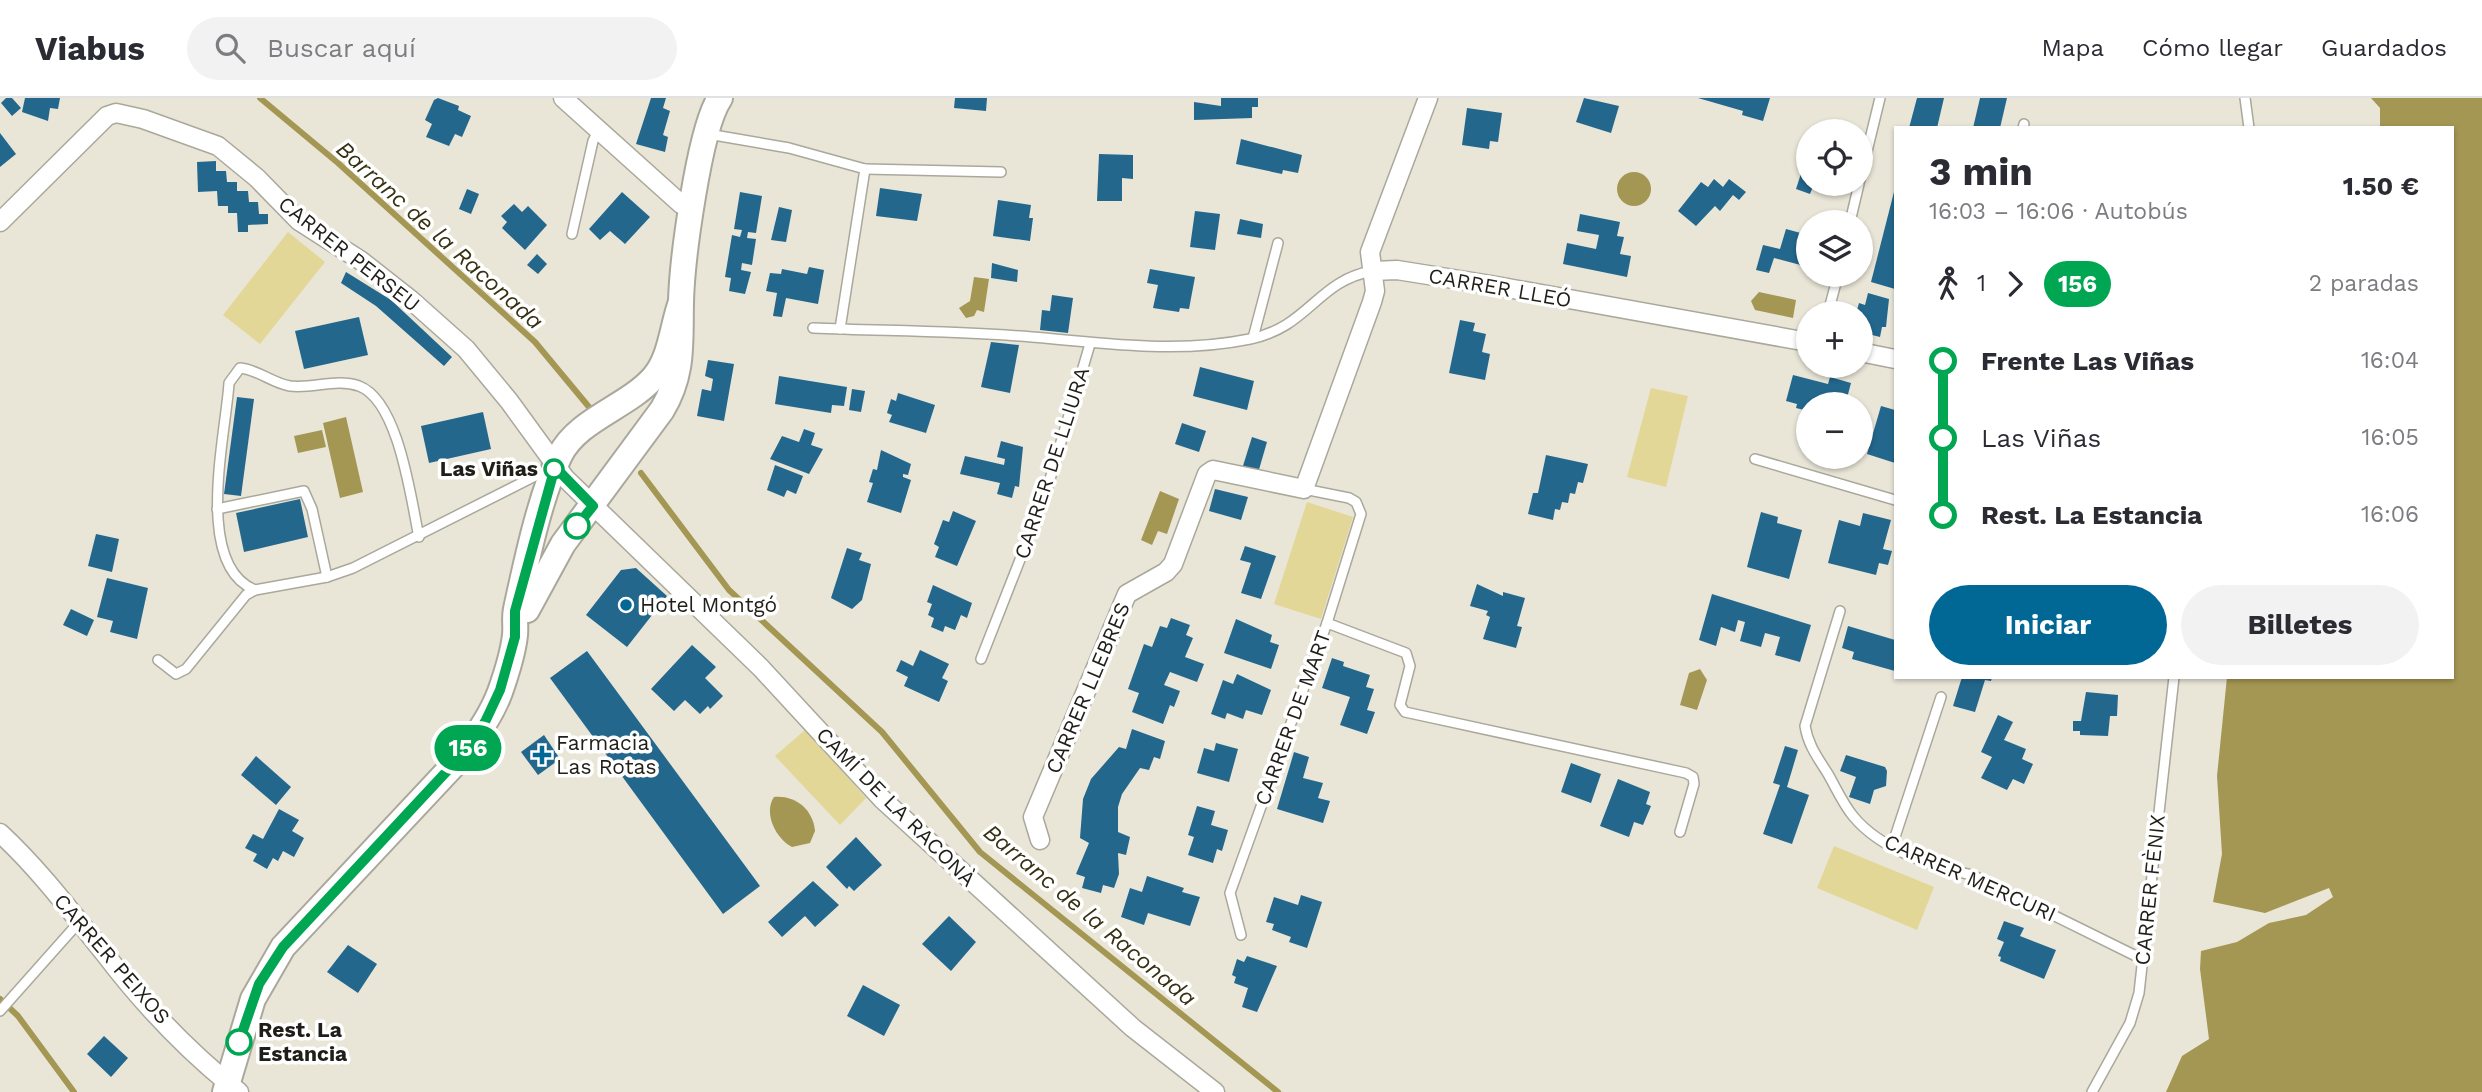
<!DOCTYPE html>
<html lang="es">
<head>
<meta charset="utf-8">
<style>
  :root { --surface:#fff; --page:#f2f2f3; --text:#2b2b33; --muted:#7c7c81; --line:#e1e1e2; --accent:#016795 }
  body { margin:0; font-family:"Work Sans",sans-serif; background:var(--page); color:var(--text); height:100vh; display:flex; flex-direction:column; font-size:26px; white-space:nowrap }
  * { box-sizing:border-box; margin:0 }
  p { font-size:23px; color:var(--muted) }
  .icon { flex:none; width:38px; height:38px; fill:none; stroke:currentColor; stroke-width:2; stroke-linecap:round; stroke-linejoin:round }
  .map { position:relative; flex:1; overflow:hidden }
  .details { position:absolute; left:1894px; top:28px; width:560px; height:553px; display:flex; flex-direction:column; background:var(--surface); border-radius:0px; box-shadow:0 2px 5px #0004 }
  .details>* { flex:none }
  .badge { padding:0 14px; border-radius:23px; font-size:24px; line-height:46px }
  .buttons { position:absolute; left:1796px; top:21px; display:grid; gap:14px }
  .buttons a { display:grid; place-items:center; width:77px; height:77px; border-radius:50%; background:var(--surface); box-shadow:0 2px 5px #0004; font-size:35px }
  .map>.badge { position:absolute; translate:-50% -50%; box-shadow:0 0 0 4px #fff }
  .legs { display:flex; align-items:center; gap:10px; height:77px; padding:0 35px; font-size:23px }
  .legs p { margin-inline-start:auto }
  .head { display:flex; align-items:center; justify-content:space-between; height:119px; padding:0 35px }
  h1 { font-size:38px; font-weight:700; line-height:52px }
  .primary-button { display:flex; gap:14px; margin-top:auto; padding:14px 35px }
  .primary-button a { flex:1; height:80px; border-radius:42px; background:var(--accent); color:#fff; font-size:28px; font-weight:700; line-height:80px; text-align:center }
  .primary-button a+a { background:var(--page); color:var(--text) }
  ul { padding:0 35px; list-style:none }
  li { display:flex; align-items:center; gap:24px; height:77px; font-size:26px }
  li i { display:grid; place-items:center; width:10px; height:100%; margin:0 9px; background:currentColor }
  li i::after { content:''; width:18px; height:18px; margin:-9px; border:5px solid; border-radius:50%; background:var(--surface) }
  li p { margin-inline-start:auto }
  li:first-child i { background:linear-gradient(#0000 50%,currentColor 0) }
  li:last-child i { background:linear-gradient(currentColor 50%,#0000 0) }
  header { display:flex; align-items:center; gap:42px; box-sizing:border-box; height:98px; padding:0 35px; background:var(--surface); border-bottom:2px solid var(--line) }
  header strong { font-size:33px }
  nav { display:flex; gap:38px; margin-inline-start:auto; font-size:24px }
  .search { width:490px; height:63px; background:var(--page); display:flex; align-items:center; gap:18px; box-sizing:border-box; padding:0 24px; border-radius:38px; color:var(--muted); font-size:26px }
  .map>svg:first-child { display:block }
  .green { fill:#e2d797 }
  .water { fill:#a49753 }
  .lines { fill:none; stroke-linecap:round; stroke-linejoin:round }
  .stream { stroke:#a49753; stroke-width:6 }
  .building { fill:#24678d }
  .lane-casing { stroke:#aaa89b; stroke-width:12 }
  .street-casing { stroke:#aaa89b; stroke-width:21 }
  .secondary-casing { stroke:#aaa89b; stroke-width:28 }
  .lane { stroke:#fff; stroke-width:9 }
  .street { stroke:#fff; stroke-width:18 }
  .secondary { stroke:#fff; stroke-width:24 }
  .line-1-casing { stroke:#fff; stroke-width:16 }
  .line-1 { stroke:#00a651; stroke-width:10 }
  .stop-1-dot { fill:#fff; stroke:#00a651; stroke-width:3.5 }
  .poi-dot { fill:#016795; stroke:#fff; stroke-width:2.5 }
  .labels { text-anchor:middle; stroke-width:7; stroke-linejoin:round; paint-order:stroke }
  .street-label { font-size:21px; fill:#1f1e19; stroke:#fff }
  .stop-label { font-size:21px; font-weight:bold; fill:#1f1e19; stroke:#fff; text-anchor:end }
  .poi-label { font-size:21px; fill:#1f1e19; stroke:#fff; text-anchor:start }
  .water-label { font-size:23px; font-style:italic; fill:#363112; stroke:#fff }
</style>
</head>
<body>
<header>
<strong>Viabus</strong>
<div class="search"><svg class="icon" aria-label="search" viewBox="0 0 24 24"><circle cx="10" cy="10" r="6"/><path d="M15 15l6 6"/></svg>Buscar aquí</div>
<nav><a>Mapa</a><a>Cómo llegar</a><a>Guardados</a></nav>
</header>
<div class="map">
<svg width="2482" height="994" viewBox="0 0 2482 994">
  <rect width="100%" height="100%" fill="#e9e6d8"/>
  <g class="green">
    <path d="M288,134L325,164L260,246L223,217Z"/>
    <path d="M1651,290L1688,298L1666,389L1627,379Z"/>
    <path d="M1307,404L1353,419L1321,521L1274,506Z"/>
    <path d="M805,632L866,700L840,727L775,658Z"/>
    <path d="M1834,748L1934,789L1917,832L1817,790Z"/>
  </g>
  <g class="water">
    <path d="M2371,0H2482V994H2166L2182,958L2209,941L2200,871L2201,853L2237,844L2269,825L2306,817L2333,799L2329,790L2265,815L2213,804L2222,756L2217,678L2227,579H2452V30H2380V10Z"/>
    <circle cx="1634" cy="91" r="17"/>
    <path d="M974,179L989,181L984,214L977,212L974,218L966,220L959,210L970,203Z"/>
    <path d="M1759,194L1796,202L1793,220L1755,212L1751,203Z"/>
    <path d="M346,319L363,394L340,400L323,325Z"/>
    <path d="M322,332L326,349L298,355L294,338Z"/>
    <path d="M1160,393L1179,401L1167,436L1158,433L1152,447L1141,442Z"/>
    <path d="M1700,571L1707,582L1697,612L1680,607L1689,575Z"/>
    <path d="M774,699C795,697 813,711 815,733L810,745L792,749C776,741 763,715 774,699Z"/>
  </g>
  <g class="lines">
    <g class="stream">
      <path d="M260,0L338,65L535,244L589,309"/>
      <path d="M641,375L729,492L882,634L980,754L1278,994"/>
      <path d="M0,901L18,918L74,994"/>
    </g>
  </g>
  <g class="building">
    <path d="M6,0H12L21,10L12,18L1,5Z"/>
    <path d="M25,0H60L58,11L50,10L48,23L22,14Z"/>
    <path d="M438,0L459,8L458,12L471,18L462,39L455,36L449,48L426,39L432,26L425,22L434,2Z"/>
    <path d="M651,0H666L663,10L670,13L663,37L668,39L665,54L636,46Z"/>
    <path d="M955,0H987L986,13L954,10Z"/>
    <path d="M1221,0H1258V9H1252V20L1194,22V4L1221,8Z"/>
    <path d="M1584,0L1619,8L1611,35L1576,24Z"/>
    <path d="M1698,0H1770L1763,23L1742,17L1743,13Z"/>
    <path d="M1917,0H1944L1937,30H1909Z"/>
    <path d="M1980,0H2007L2000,30H1973Z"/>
    <path d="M1467,10L1502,15L1498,44L1490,43L1489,51L1462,47Z"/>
    <path d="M0,35L16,56L0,69Z"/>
    <path d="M1241,41L1302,57L1298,75L1283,72L1282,76L1236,66Z"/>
    <path d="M1099,56L1133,57V81L1122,80V103H1097Z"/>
    <path d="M1806,60L1808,86H1814L1810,96L1796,91Z"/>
    <path d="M216,63V73H226L227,84H237V93H248L249,104H258L259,116H268V126L248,127V134H238L237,115H228V108H218L217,93L198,94L197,64Z"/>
    <path d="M1714,81L1723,89L1729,81L1746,94L1739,102L1733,97L1720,113L1715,108L1696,128L1678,113L1701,84L1708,89Z"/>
    <path d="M880,90L922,96L917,123L876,118Z"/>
    <path d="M1895,90V191L1871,184Z"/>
    <path d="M467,91L479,96L471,116L459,111Z"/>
    <path d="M622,94L650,119L625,146L610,133L600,142L589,131Z"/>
    <path d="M740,94L762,98L756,135L748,134L747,140L756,141L752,167L742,165L741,172L751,174L745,196L729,193L731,180L725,179L732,137L740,139L742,132L734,131Z"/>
    <path d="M998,102L1031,107L1029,120H1033L1030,143L993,138Z"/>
    <path d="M514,106L522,114L528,108L547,127L525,152L502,130L507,124L501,118Z"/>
    <path d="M779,109L792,112L786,144L771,142Z"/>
    <path d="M1195,113L1220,116L1215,152L1190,149Z"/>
    <path d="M1580,116L1620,124L1617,138L1624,139L1620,156L1631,158L1627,179L1563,166L1567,145L1596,151L1599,137L1577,133Z"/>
    <path d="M1240,121L1263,126L1261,140L1237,136Z"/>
    <path d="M1786,131L1808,137V169L1774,160L1769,175L1756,172L1763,147L1780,151Z"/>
    <path d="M537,156L547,166L538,176L527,167Z"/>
    <path d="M992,165L1018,172L1017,184L991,180Z"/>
    <path d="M809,169L824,172L818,206L786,200L782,219L773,218L777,195L766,193L770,175L781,176L782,171L807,176Z"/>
    <path d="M1150,171L1195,179L1189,211L1180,210L1179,214L1153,210L1158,187L1147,185Z"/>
    <path d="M346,174L391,202L452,259L444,268L376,208L341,185Z"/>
    <path d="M1868,195L1889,201L1886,229H1882L1880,239L1860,234V215H1856L1859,205L1865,207Z"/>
    <path d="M1052,197L1073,200L1068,235L1040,232L1042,212L1050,213Z"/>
    <path d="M359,219L368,257L304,271L295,233Z"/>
    <path d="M1460,222L1475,225L1473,233L1486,236L1482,254L1490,256L1485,282L1449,275Z"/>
    <path d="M991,244L1019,247L1010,295L981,289Z"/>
    <path d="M708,262L734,266L724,323L697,318L702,291L711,293L713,281L705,278Z"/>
    <path d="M1200,269L1254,283L1247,312L1193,298Z"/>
    <path d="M1793,277L1828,286L1830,279L1851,285L1847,300L1841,298L1839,306H1808V313L1796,310L1797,306L1786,303Z"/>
    <path d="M779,278L847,289L844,308L832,307L831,315L775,306Z"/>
    <path d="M852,291L865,293L861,314L849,312Z"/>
    <path d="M898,295L935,307L926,335L889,324L892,317L887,315L891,301L896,303Z"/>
    <path d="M237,299L254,301L241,398L224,396Z"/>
    <path d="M1881,308L1895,312V365L1867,356Z"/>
    <path d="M483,314L491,351L429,365L421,328Z"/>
    <path d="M1182,325L1206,333L1199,354L1175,346Z"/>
    <path d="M804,331L815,335L811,347L823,351L809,376L770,361L782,338L799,344Z"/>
    <path d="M1252,339L1267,344L1258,375L1242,371Z"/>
    <path d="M1001,343L1023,349L1019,389L1015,388L1012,400L997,396L1000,385L960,376L965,358L1004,367L1005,361L997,359Z"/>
    <path d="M881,352L911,366L908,377L903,376V379L911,382L901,415L867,404L873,385L869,384L873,371L877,372Z"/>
    <path d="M1546,357L1588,366L1583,385L1578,384L1575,396L1570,395L1568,405L1562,404L1560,412L1555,411L1553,422L1528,416L1533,395H1538Z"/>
    <path d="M775,367L803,378L796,396L787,392L784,399L767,392Z"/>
    <path d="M1215,391L1248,399L1241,422L1209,413Z"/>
    <path d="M300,401L308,439L244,454L236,415Z"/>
    <path d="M953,413L976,423L957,468L935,459L939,449L934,446L943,422L949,424Z"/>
    <path d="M1761,414L1778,419L1777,425L1802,432L1789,481L1747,469Z"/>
    <path d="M1863,415L1891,422L1883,451L1892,453L1888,467L1879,465L1876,477L1828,465L1839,422L1860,428Z"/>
    <path d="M96,436L119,441L112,474L88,468Z"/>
    <path d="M1245,448L1276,458L1261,501L1241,495L1251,465L1240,462Z"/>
    <path d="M847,450L862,455L859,462L871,466L862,502L852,511L831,500Z"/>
    <path d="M636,470L667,498L627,549L586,517L621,472Z"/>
    <path d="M107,480L148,490L137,541L110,534L113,523L97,519Z"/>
    <path d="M1477,486L1503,498V494L1525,500L1517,528L1522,529L1516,550L1483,541L1490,519L1486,517L1488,513L1470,508Z"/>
    <path d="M933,487L972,505L967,520L961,517L955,532L945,528L943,534L931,529L934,520L928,517L932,506L927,504Z"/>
    <path d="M1712,496L1811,527L1800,564L1775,557L1780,539L1765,535L1761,549L1740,543L1745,524L1738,522L1735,534L1721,529L1716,548L1699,542Z"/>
    <path d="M71,511L94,522L87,538L63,527Z"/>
    <path d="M1171,520L1190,527L1186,537L1193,540L1185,559L1204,566L1197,584L1170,574L1164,587L1180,593L1174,609L1170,607L1163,626L1132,614L1139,595L1128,591L1144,546L1152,549L1160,528L1167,530Z"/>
    <path d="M1236,521L1272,537L1270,544L1279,547L1271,571L1224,555Z"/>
    <path d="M1848,528L1895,542V573L1852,561L1854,554L1842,550Z"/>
    <path d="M692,547L716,569L705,580L723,598L710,611L708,608L700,616L685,602L674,613L651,591Z"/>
    <path d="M920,552L949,566L942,580L948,583L939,604L904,588L908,579L896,573L901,562L913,568Z"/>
    <path d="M587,553L760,788L723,816L550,580Z"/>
    <path d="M1332,560L1344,564L1343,568L1370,577L1366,589L1374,591L1367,612L1375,614L1367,636L1340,627L1350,599L1322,590Z"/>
    <path d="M1237,576L1271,592L1262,617L1246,612L1243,621L1227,615L1225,621L1211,616L1223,582L1233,586Z"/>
    <path d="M1962,579H1992L1991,583L1985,582L1975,614L1953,608Z"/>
    <path d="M2086,594L2118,597L2117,618H2110L2108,638L2080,637V633H2073V623H2081Z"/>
    <path d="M1998,617L2013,624L2004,642L2026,651L2022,661L2033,666L2024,686L2013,681L2007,692L1981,680L1992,659L1981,654Z"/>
    <path d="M1132,631L1165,643L1160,661L1154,659L1149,672L1140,670L1122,696L1118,709V734L1130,739L1126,757L1118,755L1119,776L1114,790L1103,787L1101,795L1082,790L1085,779L1076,776L1089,745L1080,740L1083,701L1091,681L1119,649L1126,651Z"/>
    <path d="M544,637L560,661L538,677L521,654Z"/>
    <path d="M1216,645L1238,651L1229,684L1197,675L1204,650L1214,653Z"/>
    <path d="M1785,648L1798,652L1787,689L1809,697L1792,746L1763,736L1780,687L1773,685Z"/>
    <path d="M1294,654L1309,659L1303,680L1323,685L1318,700L1330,703L1323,725L1277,711Z"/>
    <path d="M1846,657L1885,669L1887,673L1886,688L1874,692L1870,706L1849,699L1856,679L1840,673Z"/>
    <path d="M256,658L291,689L276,707L241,677Z"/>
    <path d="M1571,665L1601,676L1591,705L1561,694Z"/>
    <path d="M1618,681L1650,694L1646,706L1651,708L1643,727L1634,724L1629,739L1600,728Z"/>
    <path d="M1197,708L1215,713L1211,727L1228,732L1222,753L1217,751L1213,765L1188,757L1194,739L1188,737Z"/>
    <path d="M279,711L299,722L292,733L304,740L294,759L283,753L278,763L273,760L267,771L253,763L257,756L245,750L253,736L263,741Z"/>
    <path d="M856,739L882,767L854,793L849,788L847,791L826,769Z"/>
    <path d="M1147,778L1184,790L1182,794L1200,799L1190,828L1148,815L1144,827L1121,819L1130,790L1142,794Z"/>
    <path d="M813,783L839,807L815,829L805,818L782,839L768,824Z"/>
    <path d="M1301,797L1322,804L1307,850L1289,844L1291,839L1272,832L1274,826L1266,824L1274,799L1298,807Z"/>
    <path d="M949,818L976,844L951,873L922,846Z"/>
    <path d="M2004,823L2024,830L2020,838L2056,852L2044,881L2000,863L2001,859L1998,858L2004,844L1997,841Z"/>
    <path d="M348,847L377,866L358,895L327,874Z"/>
    <path d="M1247,858L1277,868L1257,914L1242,909L1248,890L1234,885L1236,879L1232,877L1237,861L1244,864Z"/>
    <path d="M863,887L900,907L884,938L847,918Z"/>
    <path d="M104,938L128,960L111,979L87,956Z"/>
  </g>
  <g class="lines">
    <g class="lane-casing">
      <g id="lane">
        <path d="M2245,0L2249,30"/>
        <path d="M2023,30L2024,26"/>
        <path d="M708,36L789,50L865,71L840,231"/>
        <path d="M865,71L1001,74"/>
        <path d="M1860,82L1880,0"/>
        <path d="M1850,124L1859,86"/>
        <path d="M572,136L593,43L599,31"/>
        <path d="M1828,215L1838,177"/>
        <path d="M813,230C886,233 960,233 1032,239C1105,245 1177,256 1250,241C1309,229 1317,183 1372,173"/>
        <path d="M1253,240L1278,145"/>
        <path d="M1755,361L1895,402"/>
        <path d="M217,411L304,393L312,411L327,479"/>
        <path d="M255,492C193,467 226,336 229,285L240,270C259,272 272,285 290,288C313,291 336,280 359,288C399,303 411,402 419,439"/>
        <path d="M1840,513L1805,628C1808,647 1818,660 1828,676C1836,690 1843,706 1853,718C1880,751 1932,769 1972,777L2142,861"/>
        <path d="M1327,525L1406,555L1410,568L1400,607L1405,614L1686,675L1693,679L1694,686L1680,734"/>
        <path d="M981,561L1045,398L1090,246"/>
        <path d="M158,562L176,576L186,571L246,497L255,492L327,479L353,470L547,372"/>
        <path d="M1892,748L1941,599"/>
        <path d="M1241,837L1230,795L1327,525L1361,416L1356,404L1349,400L1304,391"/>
        <path d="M0,913L80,823"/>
        <path d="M2092,994L2130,925L2139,895L2174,579"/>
      </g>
    </g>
    <g class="street-casing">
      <g id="street">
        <path d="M563,0L681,106L692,110"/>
        <path d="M0,124L107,18L116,15L143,21L218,48L257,80L299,123L360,162L411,202L466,251L509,303L565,380L761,570L882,701L1133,930L1215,994"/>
        <path d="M1372,173L1397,172L1491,187L1808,244"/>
        <path d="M1860,254L1895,261"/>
        <path d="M0,735C39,771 72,815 105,856C143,906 190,955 239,994"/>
        <path d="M1040,742L1033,719L1127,496L1166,474L1173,466L1207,376L1213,372L1304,391L1372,204L1375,193L1370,154L1428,0"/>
      </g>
    </g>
    <g class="secondary-casing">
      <g id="secondary">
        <path d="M527,512L563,446L662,312C684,276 680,244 681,204C682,163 699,31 720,0"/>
        <path d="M225,994L253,901L283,849L462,658C476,638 491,618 500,594C506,577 513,556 515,537C516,529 514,520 516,511C526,465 540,398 560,357C578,321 628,309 654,279C671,259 672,228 681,204"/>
      </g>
    </g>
    <use href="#lane" class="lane"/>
    <use href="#street" class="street"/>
    <use href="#secondary" class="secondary"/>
  </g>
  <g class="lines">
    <g class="line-1-casing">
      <path id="line-1" d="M239,944L259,886L283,849L461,658L485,624L500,592L515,539V513L555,369L593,408L577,428"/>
    </g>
    <use href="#line-1" class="line-1"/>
  </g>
  <g class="stop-1-dot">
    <circle cx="554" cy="371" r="9"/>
    <circle cx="577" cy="428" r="12"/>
    <circle cx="239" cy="944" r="12"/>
  </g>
  <g class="poi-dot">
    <circle cx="626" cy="507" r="7"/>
    <path d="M538.5 646.5h7v7h7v7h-7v7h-7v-7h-7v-7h7z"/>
  </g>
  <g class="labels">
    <g class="street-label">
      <text transform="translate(349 156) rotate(38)" y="7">CARRER PERSEU</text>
      <text transform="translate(1500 190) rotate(10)" y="7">CARRER LLEÓ</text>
      <text transform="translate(1052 365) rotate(-72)" y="7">CARRER DE LLIURA</text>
      <text transform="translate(1088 590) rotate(-67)" y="7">CARRER LLEBRES</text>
      <text transform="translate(1293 620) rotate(-70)" y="7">CARRER DE MART</text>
      <text transform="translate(896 709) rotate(45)" y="7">CAMÍ DE LA RACONÀ</text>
      <text transform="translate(1970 780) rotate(24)" y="7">CARRER MERCURI</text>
      <text transform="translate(2150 792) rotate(-84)" y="7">CARRER FÈNIX</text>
      <text transform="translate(112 861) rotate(49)" y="7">CARRER PEIXOS</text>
    </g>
    <g class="stop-label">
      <text x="538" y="378">Las Viñas</text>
      <text x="258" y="939" text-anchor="start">Rest. La<tspan x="258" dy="24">Estancia</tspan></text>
    </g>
    <g class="poi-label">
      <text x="640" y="514">Hotel Montgó</text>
      <text x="556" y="652">Farmacia<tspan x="556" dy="24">Las Rotas</tspan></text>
    </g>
    <g class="water-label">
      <text transform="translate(440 137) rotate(42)" y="8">Barranc de la Raconada</text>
      <text transform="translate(1090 817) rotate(40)" y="8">Barranc de la Raconada</text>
    </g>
  </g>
</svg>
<div class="buttons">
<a><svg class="icon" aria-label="locate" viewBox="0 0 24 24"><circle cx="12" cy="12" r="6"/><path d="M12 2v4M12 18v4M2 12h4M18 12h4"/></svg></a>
<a><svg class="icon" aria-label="layers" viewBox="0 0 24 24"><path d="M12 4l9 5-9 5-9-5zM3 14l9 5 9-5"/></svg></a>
<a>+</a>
<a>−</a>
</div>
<b class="badge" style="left:468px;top:650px;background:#00a651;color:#fff">156</b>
<section class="details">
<div class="head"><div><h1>3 min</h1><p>16:03 – 16:06 · Autobús</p></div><b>1.50 €</b></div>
<div class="legs"><svg class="icon" aria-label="walk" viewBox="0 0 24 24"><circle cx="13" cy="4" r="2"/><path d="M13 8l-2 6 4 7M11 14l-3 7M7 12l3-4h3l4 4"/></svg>1<svg class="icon" aria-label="forward" viewBox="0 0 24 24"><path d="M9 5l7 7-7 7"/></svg><b class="badge" style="background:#00a651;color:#fff">156</b><p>2 paradas</p></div>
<ul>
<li><i style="color:#00a651"></i><b>Frente Las Viñas</b><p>16:04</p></li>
<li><i style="color:#00a651"></i><span>Las Viñas</span><p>16:05</p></li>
<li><i style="color:#00a651"></i><b>Rest. La Estancia</b><p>16:06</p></li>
</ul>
<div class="primary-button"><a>Iniciar</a><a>Billetes</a></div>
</section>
</div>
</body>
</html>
